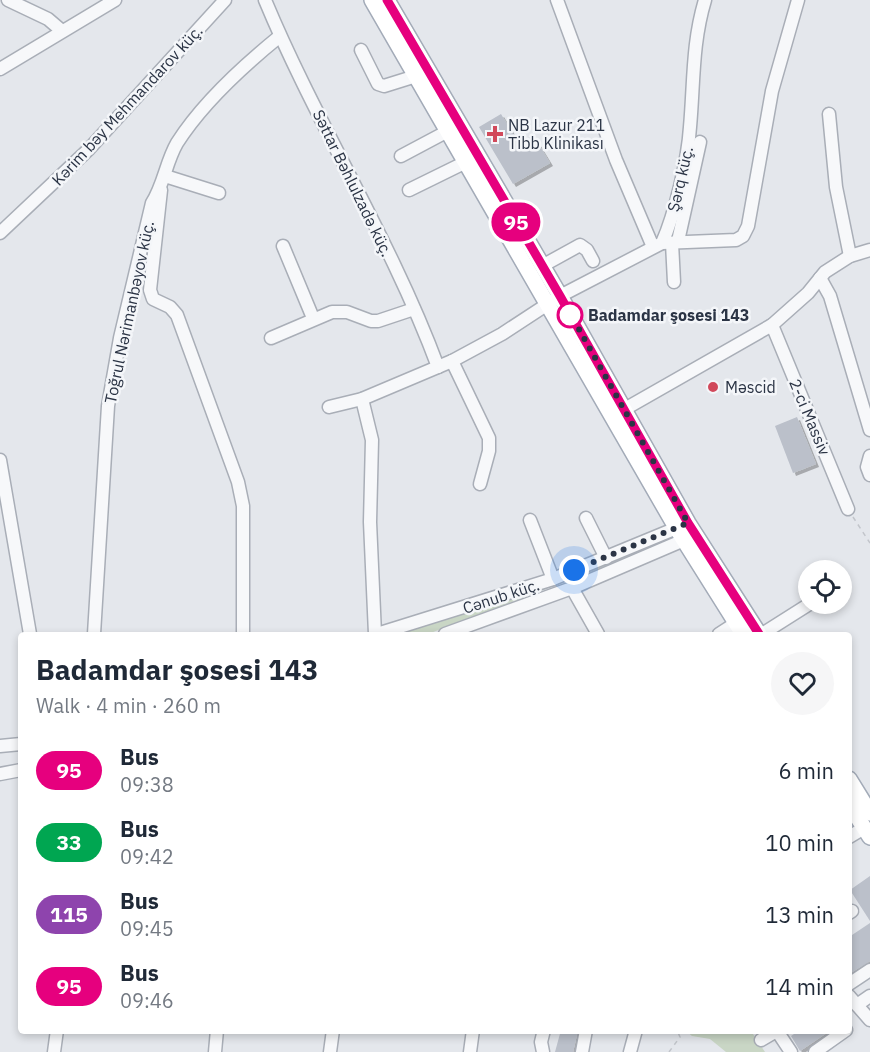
<!DOCTYPE html>
<html lang="en">
<head>
<meta charset="utf-8">
<style>
  :root { --surface:#fff; --page:#f6f6f7; --text:#1f2937; --muted:#747a83 }
  body { margin:0; font-family:"IBM Plex Sans",sans-serif; background:var(--page); color:var(--text); height:100vh; display:flex; flex-direction:column; font-size:22px; white-space:nowrap }
  * { box-sizing:border-box; margin:0 }
  p { font-size:20px; color:var(--muted) }
  .icon { flex:none; width:33px; height:33px; fill:none; stroke:currentColor; stroke-width:2; stroke-linecap:round; stroke-linejoin:round }
  .map { position:relative; flex:1; overflow:hidden }
  .drawer { position:absolute; left:18px; top:632px; width:834px; height:402px; display:flex; flex-direction:column; background:var(--surface); border-radius:6px; box-shadow:0 3px 9px #0003 }
  .drawer>* { flex:none }
  .badge { padding:0 12px; border-radius:20px; font-size:21px; line-height:39px }
  .fabs { position:absolute; left:798px; top:560px; display:grid; gap:12px }
  .fabs a { display:grid; place-items:center; width:54px; height:54px; border-radius:50%; background:var(--surface); box-shadow:0 3px 9px #0003; font-size:30px }
  .you { position:absolute; width:30px; height:30px; margin:-15px; border:4px solid #fff; border-radius:50%; background:#1a73e8; box-shadow:0 0 0 9px #1a73e833 }
  .map>.badge { position:absolute; translate:-50% -50%; box-shadow:0 0 0 3px #fff }
  .round { display:grid; place-items:center; flex:none; width:63px; height:63px; border-radius:32px; background:var(--page) }
  .headline { display:flex; align-items:center; justify-content:space-between; height:102px; padding:0 18px }
  h1 { font-size:28px; font-weight:700; line-height:45px }
  ul { padding:0; list-style:none }
  li { display:flex; align-items:center; gap:18px; height:72px; padding:0 18px }
  li div { flex:1 }
  li b { display:block; font-size:22px }
  li em { font-style:normal }
  li .badge { min-width:66px; font-weight:700; text-align:center }
  .map>svg:first-child { display:block }
  .green { fill:#c9d6c5 }
  .building { fill:#bbc0ca; filter:url(#shadow) }
  .lines { fill:none; stroke-linecap:round; stroke-linejoin:round }
  .minor-casing { stroke:#a9aeb7; stroke-width:15 }
  .major-casing { stroke:#a3abb8; stroke-width:18 }
  .path { stroke:#c2c5cb; stroke-width:1.5; stroke-dasharray:4.5 4.5; stroke-linecap:butt }
  .minor { stroke:#f7f8fa; stroke-width:12 }
  .major { stroke:#fff; stroke-width:15 }
  .line-casing { stroke:#fff; stroke-width:14 }
  .line { stroke:#e6007e; stroke-width:9 }
  .walk { stroke:#2b3445; stroke-width:6; stroke-dasharray:0 10.8 }
  .poi-dot { fill:#d1495b; stroke:#f4f6f9; stroke-width:2 }
  .stop-dot { fill:#fff; stroke:#e6007e; stroke-width:3 }
  .labels { text-anchor:middle; stroke-width:5; stroke-linejoin:round; paint-order:stroke }
  .street-label { font-size:16px; fill:#2b3445; stroke:#f4f6f9 }
  .poi-label { font-size:16px; fill:#2b3445; stroke:#f4f6f9; text-anchor:start }
  .stop-label { font-size:16px; font-weight:bold; fill:#2b3445; stroke:#f4f6f9; text-anchor:start }
</style>
</head>
<body>
<div class="map">
<svg width="870" height="1052" viewBox="0 0 870 1052">
  <defs>
    <filter id="shadow"><feDropShadow dx="3" dy="3" stdDeviation="0" flood-color="#0004"/></filter>
  </defs>
  <rect width="100%" height="100%" fill="#e4e7ec"/>
  <g class="green">
    <path d="M657,541L658,546L428,634H395L580,574Z"/>
    <path d="M686,1031H751L765,1052H726L710,1039L692,1036Z"/>
  </g>
  <g class="building">
    <path d="M501,114L519,144L533,135L550,163L513,184L479,127Z"/>
    <path d="M797,417L816,464L793,473L775,426Z"/>
    <path d="M870,876V921L850,890Z"/>
    <path d="M870,923V961L849,974V937Z"/>
    <path d="M561,1030H578L573,1052H555Z"/>
    <path d="M800,1030H831L800,1051L791,1036Z"/>
  </g>
  <g class="lines">
    <g class="minor-casing">
      <g id="minor">
        <path d="M8,0L48,19L62,31"/>
        <path d="M265,0C317,125 391,240 438,367"/>
        <path d="M557,0L616,160L653,247"/>
        <path d="M361,50L378,84L384,86L416,76"/>
        <path d="M0,69L115,0"/>
        <path d="M829,114L836,187L850,256"/>
        <path d="M401,156L448,131"/>
        <path d="M165,176L219,193"/>
        <path d="M161,190L150,290L153,299L170,307L177,315L238,482L243,506V634"/>
        <path d="M409,190L466,162"/>
        <path d="M0,233L89,149L225,0"/>
        <path d="M678,241L700,142"/>
        <path d="M662,243L736,240L743,236L748,226L772,91L798,0"/>
        <path d="M672,243L674,282"/>
        <path d="M283,246L313,318"/>
        <path d="M542,266L580,245L587,250L593,261"/>
        <path d="M820,278L830,296L870,430"/>
        <path d="M772,325L848,509"/>
        <path d="M271,338L332,312H347L371,321H378L414,309"/>
        <path d="M452,361L489,438V451L480,484"/>
        <path d="M362,399L372,440L370,522L375,634"/>
        <path d="M329,407L362,399L452,361L502,334L560,296L662,243C675,214 688,159 690,127C694,83 692,43 705,0"/>
        <path d="M623,410L772,325L808,293L825,272L850,256L870,250"/>
        <path d="M870,456L867,467L870,475"/>
        <path d="M0,460L30,634"/>
        <path d="M586,518L606,558"/>
        <path d="M530,520L553,579"/>
        <path d="M572,588L598,634"/>
        <path d="M94,634L108,406L120,338L152,203C164,184 166,162 177,143C203,102 243,66 280,36"/>
        <path d="M377,634L553,579L684,525"/>
        <path d="M445,634L572,588L691,537"/>
        <path d="M719,634L736,623"/>
        <path d="M762,634L811,603"/>
        <path d="M0,746L21,744"/>
        <path d="M0,774L21,770"/>
        <path d="M849,837L864,828"/>
        <path d="M849,913L852,911"/>
        <path d="M849,984L870,970"/>
        <path d="M849,996L870,1020"/>
        <path d="M857,1005L870,996"/>
        <path d="M777,1031L791,1052"/>
        <path d="M761,1040L778,1030"/>
        <path d="M54,1052L57,1030"/>
        <path d="M215,1052L217,1030"/>
        <path d="M330,1052L333,1030"/>
        <path d="M470,1052L473,1030"/>
        <path d="M543,1052L541,1042L544,1030"/>
        <path d="M582,1052L586,1030"/>
        <path d="M630,1052L636,1030"/>
        <path d="M815,1052L846,1030"/>
      </g>
    </g>
    <g class="major-casing">
      <g id="major">
        <path d="M372,0L677,529L743,634"/>
        <path d="M387,0L560,296L688,523L759,634"/>
        <path d="M849,779L870,813"/>
        <path d="M849,804L870,837"/>
      </g>
    </g>
    <g class="path">
      <path d="M853,517L870,543"/>
      <path d="M669,1052L680,1037L677,1030"/>
    </g>
    <use href="#minor" class="minor"/>
    <use href="#major" class="major"/>
  </g>
  <g class="lines">
    <g class="line-casing">
      <path id="line" d="M387,0L560,296L688,523L759,634"/>
    </g>
    <use href="#line" class="line"/>
    <path class="walk" d="M570,315L567,308L688,523L574,570"/>
  </g>
  <g class="poi-dot">
    <path d="M492 125h6v6h6v6h-6v6h-6v-6h-6v-6h6z"/>
    <circle cx="713" cy="387" r="6"/>
  </g>
  <circle class="stop-dot" cx="570" cy="315" r="12"/>
  <g class="labels">
    <g class="street-label">
      <text transform="translate(127 105) rotate(-47)" y="6">Kərim bəy Mehmandarov küç.</text>
      <text transform="translate(680 179) rotate(-77)" y="6">Şərq küç.</text>
      <text transform="translate(353 183) rotate(64)" y="6">Səttar Bəhlulzadə küç.</text>
      <text transform="translate(129 312) rotate(-78)" y="6">Toğrul Nərimanbəyov küç.</text>
      <text transform="translate(810 417) rotate(67)" y="6">2-ci Massiv</text>
      <text transform="translate(501 596) rotate(-18)" y="6">Cənub küç.</text>
    </g>
    <g class="poi-label">
      <text x="508" y="131">NB Lazur 211<tspan x="508" dy="18">Tibb Klinikası</tspan></text>
      <text x="725" y="393">Məscid</text>
    </g>
    <g class="stop-label">
      <text x="588" y="321">Badamdar şosesi 143</text>
    </g>
  </g>
</svg>
<div class="fabs">
<a><svg class="icon" aria-label="locate" viewBox="0 0 24 24"><circle cx="12" cy="12" r="6"/><path d="M12 2v4M12 18v4M2 12h4M18 12h4"/></svg></a>
</div>
<div class="you" style="left:574px;top:570px"></div>
<b class="badge" style="left:516px;top:222px;background:#e6007e;color:#fff">95</b>
<section class="drawer">
<div class="headline"><div><h1>Badamdar şosesi 143</h1><p>Walk · 4 min · 260 m</p></div><a class="round"><svg class="icon" aria-label="heart" viewBox="0 0 24 24"><path d="M12 20l-8-8c-3-5 5-10 8-4 3-6 11-1 8 4z"/></svg></a></div>
<ul>
<li><span class="badge" style="background:#e6007e;color:#fff">95</span><div><b>Bus</b><p>09:38</p></div><em>6 min</em></li>
<li><span class="badge" style="background:#00a651;color:#fff">33</span><div><b>Bus</b><p>09:42</p></div><em>10 min</em></li>
<li><span class="badge" style="background:#8e44ad;color:#fff">115</span><div><b>Bus</b><p>09:45</p></div><em>13 min</em></li>
<li><span class="badge" style="background:#e6007e;color:#fff">95</span><div><b>Bus</b><p>09:46</p></div><em>14 min</em></li>
</ul>
</section>
</div>
</body>
</html>
